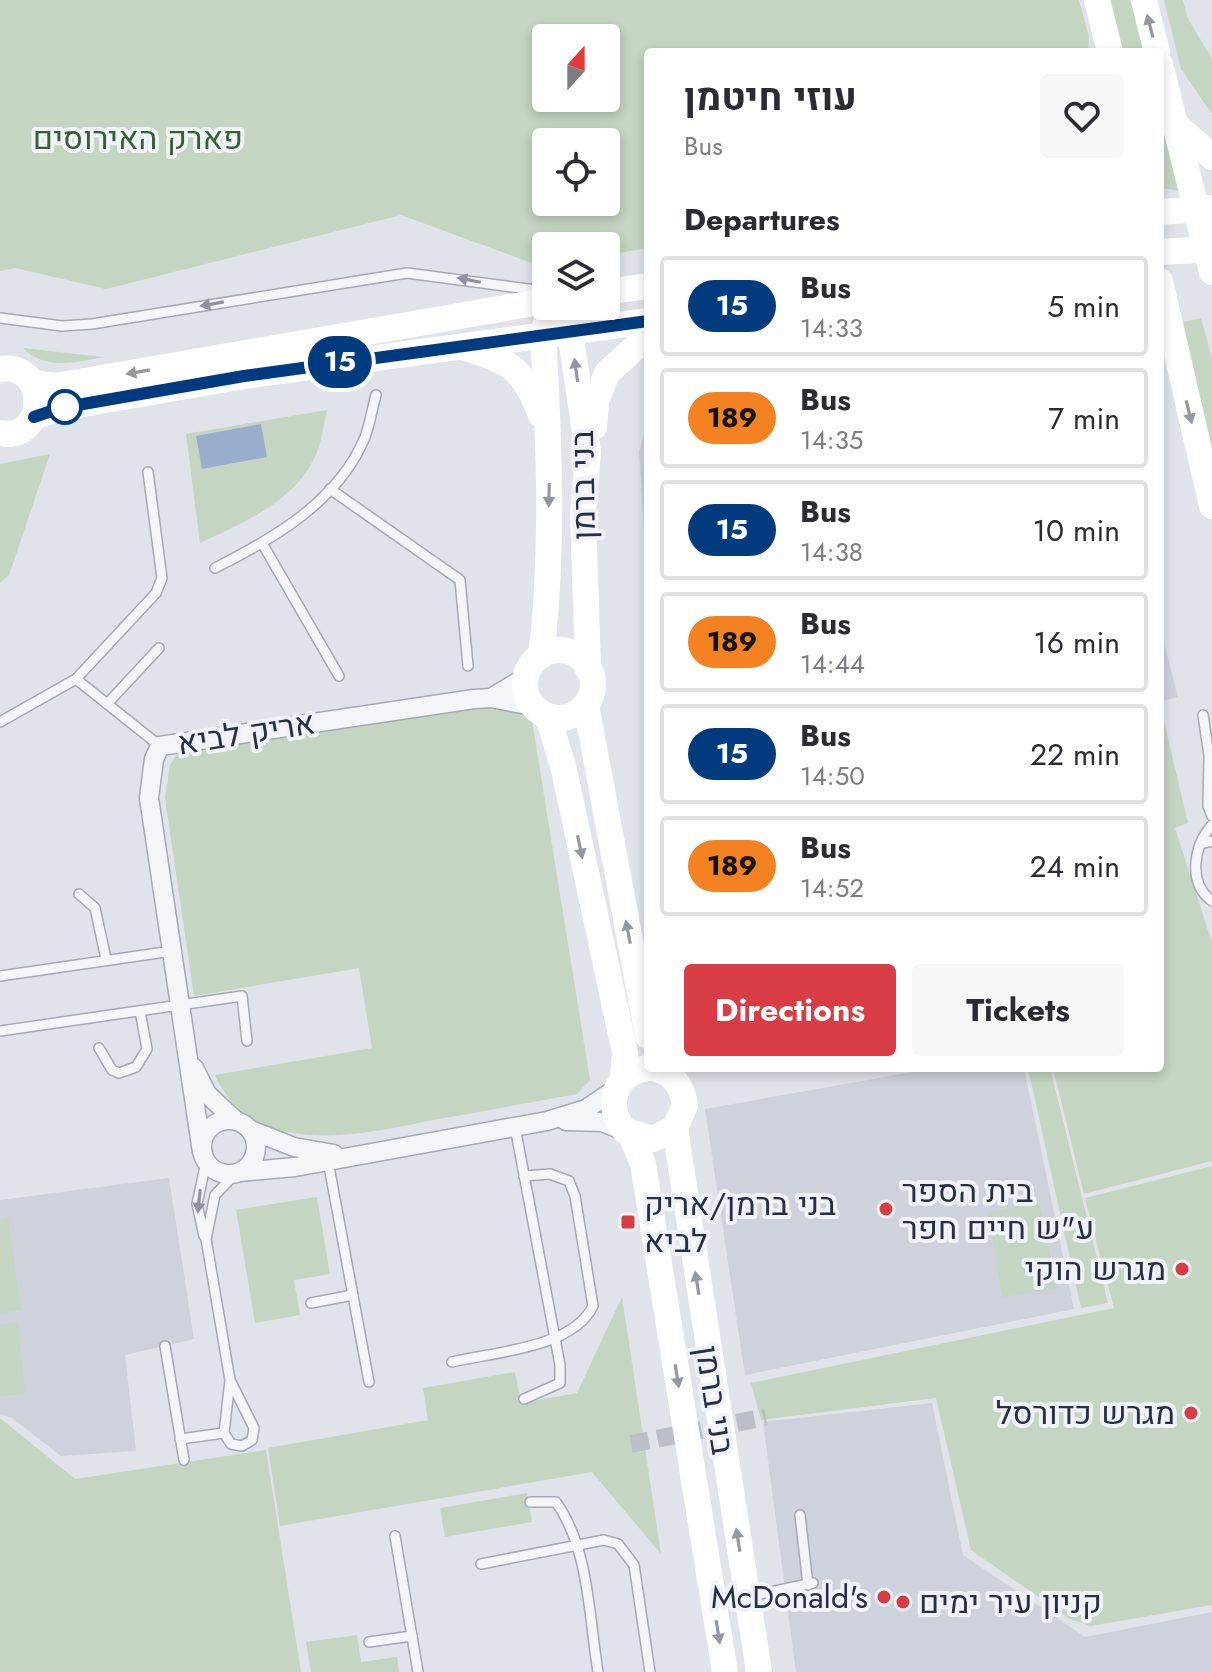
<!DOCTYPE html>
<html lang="en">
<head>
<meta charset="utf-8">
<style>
  :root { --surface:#fff; --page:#f7f7f7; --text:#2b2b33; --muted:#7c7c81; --line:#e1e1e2; --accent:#d83c44 }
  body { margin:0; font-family:Jost,Heebo,sans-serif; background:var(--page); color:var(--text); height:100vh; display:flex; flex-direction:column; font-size:30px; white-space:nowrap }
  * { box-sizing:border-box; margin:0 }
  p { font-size:26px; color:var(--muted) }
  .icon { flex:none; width:44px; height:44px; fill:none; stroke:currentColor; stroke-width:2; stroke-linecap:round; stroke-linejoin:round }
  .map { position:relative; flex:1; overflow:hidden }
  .sheet { position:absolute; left:644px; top:48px; width:520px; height:1024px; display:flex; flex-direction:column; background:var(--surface); border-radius:8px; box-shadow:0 4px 12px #0003 }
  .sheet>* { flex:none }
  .badge { padding:0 16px; border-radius:26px; font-size:28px; line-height:52px }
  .needle { width:52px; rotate:21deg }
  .controls { position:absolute; left:532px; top:24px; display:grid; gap:16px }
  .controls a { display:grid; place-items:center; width:88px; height:88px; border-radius:8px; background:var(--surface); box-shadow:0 4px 12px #0003; font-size:40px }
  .map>.badge { position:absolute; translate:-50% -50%; box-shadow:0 0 0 4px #fff }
  h2 { padding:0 40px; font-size:30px; line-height:72px }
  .round { display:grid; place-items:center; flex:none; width:84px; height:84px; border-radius:8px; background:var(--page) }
  .head { display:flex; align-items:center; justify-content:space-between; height:136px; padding:0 40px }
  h1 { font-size:38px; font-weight:700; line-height:60px }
  .action { display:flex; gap:16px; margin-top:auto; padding:16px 40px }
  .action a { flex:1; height:92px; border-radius:8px; background:var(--accent); color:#fff; font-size:32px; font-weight:700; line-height:92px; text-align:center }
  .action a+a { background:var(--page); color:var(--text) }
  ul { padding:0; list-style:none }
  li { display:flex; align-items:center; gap:24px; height:100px; margin:0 16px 12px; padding:0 24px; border:4px solid var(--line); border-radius:8px }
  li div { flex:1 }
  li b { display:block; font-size:30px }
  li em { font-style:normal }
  li .badge { min-width:88px; font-weight:700; text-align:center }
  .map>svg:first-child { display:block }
  .built { fill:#ced2dc }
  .green { fill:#c4d5c1; fill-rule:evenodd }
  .water { fill:#99adcd }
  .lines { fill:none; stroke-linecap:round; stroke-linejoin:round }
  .street-tunnel { stroke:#bbbfc9; stroke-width:18; stroke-dasharray:18 9; stroke-linecap:butt }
  .lane-casing { stroke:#a5a9b5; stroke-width:12 }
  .street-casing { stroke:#a5a9b5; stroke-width:21 }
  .lane { stroke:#f3f5f8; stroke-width:9 }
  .street { stroke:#f3f5f8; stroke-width:18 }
  .secondary { stroke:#fff; stroke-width:26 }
  .oneway { fill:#9397a1 }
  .oneway2 { fill:#8d929e }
  .line-casing { stroke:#fff; stroke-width:18 }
  .line { stroke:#003b80; stroke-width:12 }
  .stop-dot { fill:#fff; stroke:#003b80; stroke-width:4 }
  .poi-dot { fill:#d83c44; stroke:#f0f2f7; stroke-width:3 }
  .labels { text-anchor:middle; stroke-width:8; stroke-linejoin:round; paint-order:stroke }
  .park-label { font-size:32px; fill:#376034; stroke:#f0f2f7 }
  .street-label { font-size:32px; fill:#272f43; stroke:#f0f2f7 }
  .poi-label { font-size:32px; fill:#272f43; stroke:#f0f2f7; text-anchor:start }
</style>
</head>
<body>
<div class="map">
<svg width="1212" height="1672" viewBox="0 0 1212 1672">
  <rect width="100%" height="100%" fill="#e0e3ea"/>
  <g class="built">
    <path d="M648,422V592L639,451Z"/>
    <path d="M1160,627L1178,697L1160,702Z"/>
    <path d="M935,1068H1024L1074,1309L745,1375L705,1109Z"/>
    <path d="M169,1178L194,1339L125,1355L136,1451L61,1456L12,1418L0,1414V1200Z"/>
    <path d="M932,1403L963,1555L1085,1637L1212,1612V1672H796L763,1422Z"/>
  </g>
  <g class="green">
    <path d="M0,0H1079L1089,37L1088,52H648V248L606,255V246H546V265L540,266L401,215L106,289L15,268L0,271ZM546,38H606V98H546ZM546,142H606V202H546Z"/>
    <path d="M1106,0H1130L1144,52H1121Z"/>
    <path d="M1164,0H1183L1187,17L1212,59V114L1181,69Z"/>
    <path d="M1160,114L1180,191L1160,188Z"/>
    <path d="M1201,318L1212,359V481L1170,325Z"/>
    <path d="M23,348L104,357C76,362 45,371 23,348Z"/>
    <path d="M327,410C324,423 322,439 317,452C297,501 245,522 200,543L186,434Z"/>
    <path d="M50,454L9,575L0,583V464Z"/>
    <path d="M484,694L529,702L590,1080L577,1094C531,1102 485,1111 439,1119C366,1133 254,1163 215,1075L372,1048L359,968L194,996L165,798L170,765L183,745Z"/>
    <path d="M1161,709L1188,823L1175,828L1212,943V1161L1084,1194L1053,1068H1160Z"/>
    <path d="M1028,1068H1050L1108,1303L1081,1308Z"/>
    <path d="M1212,1166V1605L1090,1626L1070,1619L971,1550L936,1398L761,1420L751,1383L1114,1308L1085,1198Z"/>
    <path d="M317,1197L330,1274L294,1280L300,1315L255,1323L236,1210Z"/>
    <path d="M1039,1203L1057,1289L1002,1297L988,1212Z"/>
    <path d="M8,1218L21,1310L0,1313V1220Z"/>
    <path d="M622,1297L661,1554L592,1472L280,1526L268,1448L428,1420L423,1388L515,1372L521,1403L577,1393Z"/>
    <path d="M18,1322L25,1394L0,1396V1325Z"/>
    <path d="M0,1418L75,1479L266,1450L301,1672H0Z"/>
    <path d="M527,1493L532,1522L445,1537L440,1508Z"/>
    <path d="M357,1635L361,1662L397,1657L399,1672H311L306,1642Z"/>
  </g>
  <path class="water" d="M261,424L267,457L202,469L196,436Z"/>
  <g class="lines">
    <path class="street-tunnel" d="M631,1444L766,1417"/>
    <g class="lane-casing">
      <g id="lane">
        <path d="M0,318L62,326L92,324L407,273L543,291"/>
        <path d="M330,489L460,580L468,666"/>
        <path d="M262,543L339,676"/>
        <path d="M215,568C273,539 339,501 365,437C370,424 372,409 376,395"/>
        <path d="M76,679L156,593L162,578L148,472"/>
        <path d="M107,704L159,648"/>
        <path d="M1203,715L1209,755L1208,806L1212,816"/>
        <path d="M0,722L76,679L160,746"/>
        <path d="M1212,825C1194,845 1187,883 1212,901"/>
        <path d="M1200,844L1212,841"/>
        <path d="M79,894L95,908L106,959"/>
        <path d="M0,976L172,951"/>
        <path d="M0,1031L242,996L247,1041"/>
        <path d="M99,1048L112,1070L119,1073L136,1067L147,1049L140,1011"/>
        <path d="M515,1127L560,1365V1383L524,1399"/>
        <path d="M328,1161L369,1382"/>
        <path d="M204,1236L197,1204L206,1162"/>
        <path d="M311,1303L353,1295"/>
        <path d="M165,1346L184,1460"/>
        <path d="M452,1362C494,1352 573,1348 593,1306L575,1196L569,1181L550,1174L524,1176"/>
        <path d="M230,1380L224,1433L231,1444L242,1446L252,1440L254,1428L230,1380L206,1239L215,1195L236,1173"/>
        <path d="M180,1439L224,1433"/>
        <path d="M530,1502H556C589,1548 589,1617 598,1672"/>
        <path d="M800,1515L808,1585"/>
        <path d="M395,1536L418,1672"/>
        <path d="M481,1564L604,1540L618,1544L634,1565L650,1672"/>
        <path d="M750,1596L813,1583"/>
        <path d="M369,1642L412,1636"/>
      </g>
    </g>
    <g class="street-casing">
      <g id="street">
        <path d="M491,698L526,677"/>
        <path d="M194,1068L207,1094L235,1120"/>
        <circle cx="229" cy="1147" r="27"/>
        <path d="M566,1121L602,1122L625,1131"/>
        <path d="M251,1130L294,1147L334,1154"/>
        <path d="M202,1152L149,798L154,759L160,746L474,699L491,698L533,706"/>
        <path d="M240,1172L295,1167L547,1121L586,1109L616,1089"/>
      </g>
    </g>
    <use href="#lane" class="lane"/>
    <use href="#street" class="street"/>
    <g class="secondary">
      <path d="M1097,0L1110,52"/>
      <path d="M1144,0L1157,52"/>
      <path d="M1160,64L1212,272"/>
      <path d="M1176,125L1212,157"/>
      <path d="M1160,212L1212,208"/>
      <path d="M1160,252L1212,249"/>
      <path d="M1160,281L1212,506"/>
      <path d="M606,292L648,286"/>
      <path d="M561,316L570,331L588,452L583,513L588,669"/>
      <path d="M465,348C511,361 524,370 541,415"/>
      <path d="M0,369C50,362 47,443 0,433"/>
      <path d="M33,383L56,386L546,301"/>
      <path d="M34,417L60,408L244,376L648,321"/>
      <path d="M594,427L596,401L607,373L648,336"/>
      <circle cx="559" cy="684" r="34"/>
      <path d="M541,656C554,549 549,441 543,333L548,317"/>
      <path d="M586,705L648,1036"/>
      <path d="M548,716L564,770L625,1053L623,1078"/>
      <path d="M648,1068C614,1072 604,1106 625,1131L653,1139L675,1128L685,1105C682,1085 672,1071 651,1068"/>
      <path d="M675,1128L759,1672"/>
      <path d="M631,1135L643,1164L725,1672"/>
    </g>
  </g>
  <defs><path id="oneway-solid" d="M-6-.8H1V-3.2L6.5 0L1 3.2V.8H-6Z" transform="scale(2)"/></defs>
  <g class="oneway">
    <use href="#oneway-solid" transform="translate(1150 26) rotate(-104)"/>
    <use href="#oneway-solid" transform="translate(576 370) rotate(-98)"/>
    <use href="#oneway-solid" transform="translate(138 372) rotate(170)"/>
    <use href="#oneway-solid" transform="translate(1189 412) rotate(76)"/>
    <use href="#oneway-solid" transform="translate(549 495) rotate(91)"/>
    <use href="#oneway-solid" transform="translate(580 847) rotate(78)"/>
    <use href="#oneway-solid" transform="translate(628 932) rotate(-101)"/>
    <use href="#oneway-solid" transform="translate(697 1283) rotate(-99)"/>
    <use href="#oneway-solid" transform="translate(677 1376) rotate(81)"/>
    <use href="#oneway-solid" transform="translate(738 1540) rotate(-99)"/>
    <use href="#oneway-solid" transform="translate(718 1632) rotate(81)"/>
  </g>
  <g class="oneway2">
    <use href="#oneway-solid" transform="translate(469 280) rotate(-169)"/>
    <use href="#oneway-solid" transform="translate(212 304) rotate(170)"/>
    <use href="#oneway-solid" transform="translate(199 1201) rotate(96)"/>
  </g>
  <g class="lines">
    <g class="line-casing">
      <path id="line" d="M34,417L60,408L244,376L648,321"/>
    </g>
    <use href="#line" class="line"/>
  </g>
  <circle class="stop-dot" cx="65" cy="407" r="16"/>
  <g class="poi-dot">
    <circle cx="886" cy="1209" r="8"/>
    <rect x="620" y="1214" width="16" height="16" rx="4"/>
    <circle cx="1182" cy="1269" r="8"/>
    <circle cx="1191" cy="1413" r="8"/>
    <circle cx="884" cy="1597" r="8"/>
    <circle cx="903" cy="1602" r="8"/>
  </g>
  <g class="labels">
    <g class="park-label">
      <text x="138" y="149">פארק האירוסים</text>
    </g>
    <g class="street-label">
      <text transform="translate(583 485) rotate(-91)" y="11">בני ברמן</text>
      <text transform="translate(246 733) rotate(-9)" y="11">אריק לביא</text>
      <text transform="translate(715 1400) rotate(81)" y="11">בני ברמן</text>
    </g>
    <g class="poi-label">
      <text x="902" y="1202">בית הספר<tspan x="902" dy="37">ע"ש חיים חפר</tspan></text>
      <text x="644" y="1215">בני ברמן/אריק<tspan x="644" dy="37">לביא</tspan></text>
      <text x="1166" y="1280" text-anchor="end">מגרש הוקי</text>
      <text x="1175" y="1424" text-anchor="end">מגרש כדורסל</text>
      <text x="868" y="1608" text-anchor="end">McDonald's</text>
      <text x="919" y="1613">קניון עיר ימים</text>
    </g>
  </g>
</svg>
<div class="controls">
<a><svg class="needle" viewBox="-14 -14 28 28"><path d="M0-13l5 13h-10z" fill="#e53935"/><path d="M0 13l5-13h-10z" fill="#7c7c81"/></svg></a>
<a><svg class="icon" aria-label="locate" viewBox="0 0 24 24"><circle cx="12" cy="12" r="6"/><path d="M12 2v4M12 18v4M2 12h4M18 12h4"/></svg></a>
<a><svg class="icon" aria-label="layers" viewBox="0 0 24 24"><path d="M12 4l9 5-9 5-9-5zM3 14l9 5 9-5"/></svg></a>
</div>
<b class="badge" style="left:340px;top:362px;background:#003b80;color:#fff">15</b>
<section class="sheet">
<div class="head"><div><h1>עוזי חיטמן</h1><p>Bus</p></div><a class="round"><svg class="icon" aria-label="heart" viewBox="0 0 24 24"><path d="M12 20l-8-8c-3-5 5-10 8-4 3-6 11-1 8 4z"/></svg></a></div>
<h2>Departures</h2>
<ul>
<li><span class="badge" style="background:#003b80;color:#fff">15</span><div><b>Bus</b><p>14:33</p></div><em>5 min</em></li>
<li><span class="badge" style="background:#f58220;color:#111">189</span><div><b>Bus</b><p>14:35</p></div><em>7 min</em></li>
<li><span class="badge" style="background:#003b80;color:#fff">15</span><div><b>Bus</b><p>14:38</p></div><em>10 min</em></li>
<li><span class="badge" style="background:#f58220;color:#111">189</span><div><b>Bus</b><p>14:44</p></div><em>16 min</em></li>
<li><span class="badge" style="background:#003b80;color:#fff">15</span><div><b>Bus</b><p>14:50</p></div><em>22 min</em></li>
<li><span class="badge" style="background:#f58220;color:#111">189</span><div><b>Bus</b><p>14:52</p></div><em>24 min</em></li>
</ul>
<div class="action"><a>Directions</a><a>Tickets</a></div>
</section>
</div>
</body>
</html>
